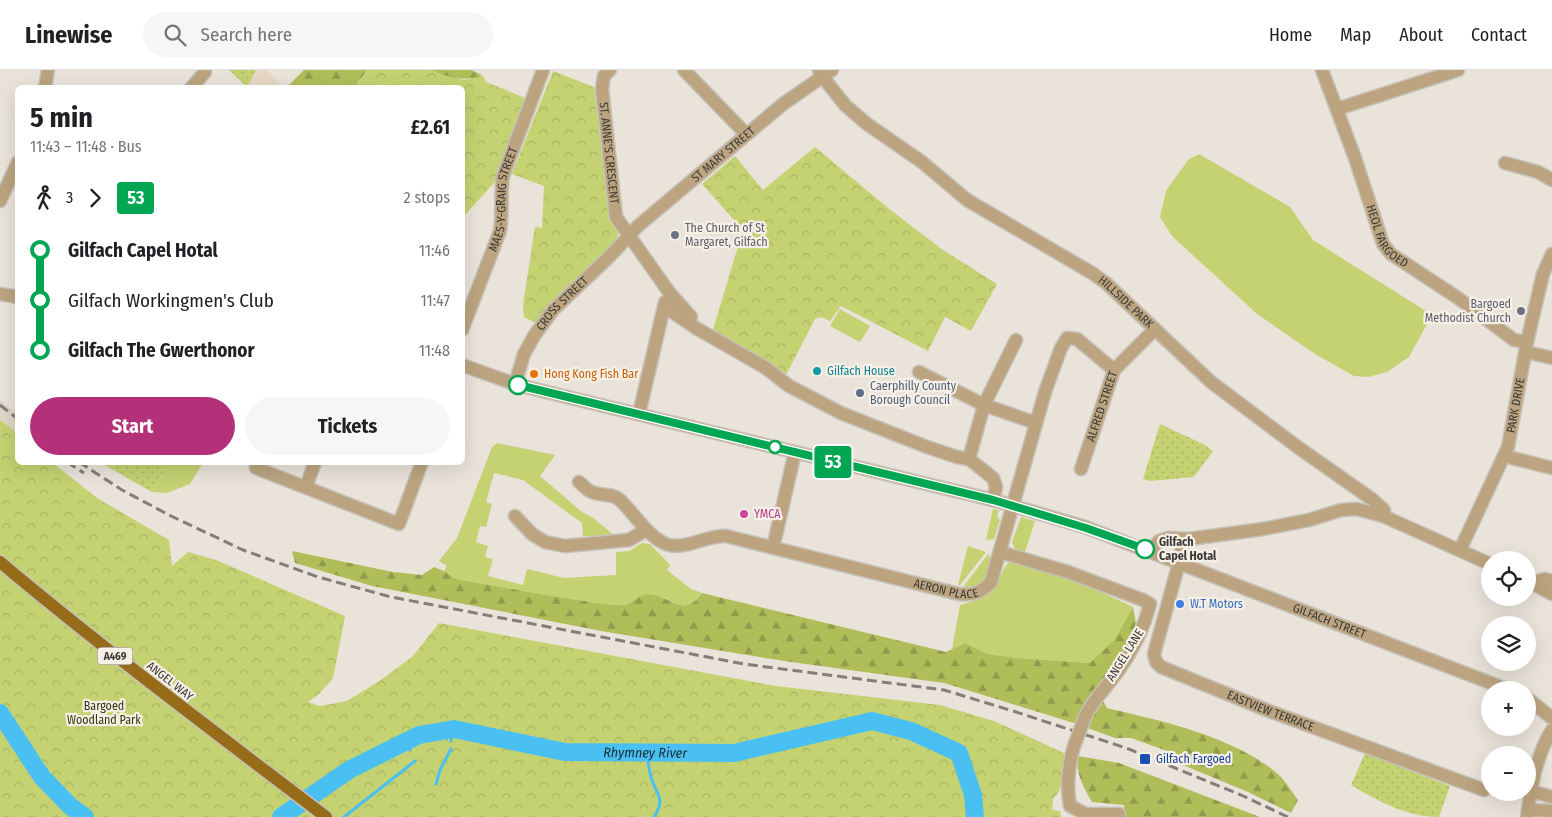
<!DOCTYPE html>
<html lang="en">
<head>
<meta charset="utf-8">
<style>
  :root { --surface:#fff; --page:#f6f6f6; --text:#202124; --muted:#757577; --line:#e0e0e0; --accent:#b43179 }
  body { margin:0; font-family:"Fira Sans Condensed",sans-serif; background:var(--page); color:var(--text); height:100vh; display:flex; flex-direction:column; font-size:19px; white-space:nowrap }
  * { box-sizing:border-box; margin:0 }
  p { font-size:16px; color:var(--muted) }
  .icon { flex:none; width:28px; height:28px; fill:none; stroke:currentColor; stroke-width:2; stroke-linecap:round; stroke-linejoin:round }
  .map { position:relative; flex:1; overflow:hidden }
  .details { position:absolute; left:15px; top:15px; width:450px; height:380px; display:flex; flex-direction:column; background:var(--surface); border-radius:8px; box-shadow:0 5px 20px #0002 }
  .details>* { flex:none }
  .badge { padding:0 10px; border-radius:4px; font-size:18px; line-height:32px }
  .controls { position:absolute; left:1481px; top:481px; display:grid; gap:10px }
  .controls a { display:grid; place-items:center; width:55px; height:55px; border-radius:50%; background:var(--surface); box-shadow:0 5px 20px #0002; font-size:25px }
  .map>.badge { position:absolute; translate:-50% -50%; box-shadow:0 0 0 2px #fff }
  .legs { display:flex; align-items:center; gap:8px; height:55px; padding:0 15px; font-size:16px }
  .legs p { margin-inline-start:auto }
  .summary { display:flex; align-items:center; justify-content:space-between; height:85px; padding:0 15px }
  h1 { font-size:28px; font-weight:700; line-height:38px }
  .cta { display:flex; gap:10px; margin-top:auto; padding:10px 15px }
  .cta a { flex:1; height:58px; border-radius:30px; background:var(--accent); color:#fff; font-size:20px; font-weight:700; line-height:58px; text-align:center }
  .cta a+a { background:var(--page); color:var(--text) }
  ul { padding:0 15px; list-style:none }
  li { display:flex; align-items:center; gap:18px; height:50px; font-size:19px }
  li i { display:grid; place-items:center; width:8px; height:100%; margin:0 6px; background:currentColor }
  li i::after { content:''; width:12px; height:12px; margin:-6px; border:4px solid; border-radius:50%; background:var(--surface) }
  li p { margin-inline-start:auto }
  li:first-child i { background:linear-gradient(#0000 50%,currentColor 0) }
  li:last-child i { background:linear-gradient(currentColor 50%,#0000 0) }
  header { display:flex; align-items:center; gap:30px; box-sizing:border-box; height:70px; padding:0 25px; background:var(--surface); border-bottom:1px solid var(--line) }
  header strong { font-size:24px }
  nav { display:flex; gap:28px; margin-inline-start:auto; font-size:18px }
  .search { width:350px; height:45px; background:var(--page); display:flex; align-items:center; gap:12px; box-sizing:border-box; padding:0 18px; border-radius:28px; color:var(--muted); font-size:19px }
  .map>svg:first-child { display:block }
  .built { fill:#e0d5c6 }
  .education { fill:#e7d7c5 }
  .grass { fill:#c4d272 }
  .forest { fill:url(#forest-firs) }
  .park { fill:url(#park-crowns) }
  .garden { fill:url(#garden-dots) }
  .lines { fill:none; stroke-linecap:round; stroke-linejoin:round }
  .stream { stroke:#4ac0f2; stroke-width:3 }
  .river { stroke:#4ac0f2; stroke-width:18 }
  .minor-casing { stroke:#c6c1b9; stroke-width:15 }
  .major-casing { stroke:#c6c1b9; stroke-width:15 }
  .minor { stroke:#bba47f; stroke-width:12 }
  .major { stroke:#966c19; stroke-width:12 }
  .rail { stroke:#827f79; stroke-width:3; stroke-dasharray:10 5; stroke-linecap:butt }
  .minor-bridge-casing { stroke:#c6c1b9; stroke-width:15; stroke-linecap:butt }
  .minor-bridge { stroke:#bba47f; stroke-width:12 }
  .line-1-casing { stroke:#fff; stroke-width:11 }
  .line-1 { stroke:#00a651; stroke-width:8 }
  .worship-dot { fill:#6b7280; stroke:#f7f0e7; stroke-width:2 }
  .culture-dot { fill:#0f9aa8; stroke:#f7f0e7; stroke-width:2 }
  .food-dot { fill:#e8710a; stroke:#f7f0e7; stroke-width:2 }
  .stop-1-dot { fill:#fff; stroke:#00a651; stroke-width:2.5 }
  .service-dot { fill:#5c6f8a; stroke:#f7f0e7; stroke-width:2 }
  .hotel-dot { fill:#d1479c; stroke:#f7f0e7; stroke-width:2 }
  .shop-dot { fill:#3f7fe0; stroke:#f7f0e7; stroke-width:2 }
  .transit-dot { fill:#1a4fb4; stroke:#f7f0e7; stroke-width:2 }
  .labels { text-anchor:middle; stroke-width:4.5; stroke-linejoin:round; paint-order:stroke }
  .shield { fill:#f7f0e7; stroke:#74716b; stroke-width:1 }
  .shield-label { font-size:11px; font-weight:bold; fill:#3c3a36 }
  .street-label { font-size:12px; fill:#3c3a36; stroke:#f7f0e7 }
  .worship-label { font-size:12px; fill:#5b616d; stroke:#f7f0e7; text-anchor:start }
  .culture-label { font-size:12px; fill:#0d838f; stroke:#f7f0e7; text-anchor:start }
  .food-label { font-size:12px; fill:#c56008; stroke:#f7f0e7; text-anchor:start }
  .service-label { font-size:12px; fill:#4e5e75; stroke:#f7f0e7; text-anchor:start }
  .hotel-label { font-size:12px; fill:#b23c85; stroke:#f7f0e7; text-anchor:start }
  .stop-label { font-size:12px; font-weight:bold; fill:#3c3a36; stroke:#f7f0e7; text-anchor:start }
  .shop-label { font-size:12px; fill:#366cbe; stroke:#f7f0e7; text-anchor:start }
  .park-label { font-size:12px; fill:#33380d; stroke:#f7f0e7 }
  .transit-label { font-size:12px; fill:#164399; stroke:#f7f0e7; text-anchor:start }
  .water-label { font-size:14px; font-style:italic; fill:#192d36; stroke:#f7f0e7 }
</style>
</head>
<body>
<header>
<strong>Linewise</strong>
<div class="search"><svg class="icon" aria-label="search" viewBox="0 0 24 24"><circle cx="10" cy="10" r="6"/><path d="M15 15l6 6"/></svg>Search here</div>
<nav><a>Home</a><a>Map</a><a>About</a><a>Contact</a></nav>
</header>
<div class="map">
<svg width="1552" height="747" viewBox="0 0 1552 747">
  <defs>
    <pattern id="forest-firs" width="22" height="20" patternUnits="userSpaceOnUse" patternTransform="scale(1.25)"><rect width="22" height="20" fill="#b0be5a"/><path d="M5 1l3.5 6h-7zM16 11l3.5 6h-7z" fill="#909b4b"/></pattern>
    <pattern id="park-crowns" width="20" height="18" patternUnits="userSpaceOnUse" patternTransform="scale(1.25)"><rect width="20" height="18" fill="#c4d272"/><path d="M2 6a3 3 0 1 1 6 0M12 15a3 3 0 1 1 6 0" fill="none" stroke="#a9b563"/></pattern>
    <pattern id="garden-dots" width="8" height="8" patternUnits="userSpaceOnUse" patternTransform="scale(1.25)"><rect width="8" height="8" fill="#c4d272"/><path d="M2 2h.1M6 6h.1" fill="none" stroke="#a9b563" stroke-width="1.8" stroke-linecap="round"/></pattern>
  </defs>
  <rect width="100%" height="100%" fill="#e9e3da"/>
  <path class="built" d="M0,330L17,343V363L0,350Z"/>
  <path class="education" d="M256,0H266L284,17L246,18Z"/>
  <g class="grass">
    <path d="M1199,84L1290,137L1313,170L1429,243L1427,254L1409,287L1387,302L1368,307L1354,306L1315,284L1257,244L1172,166L1160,147L1166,121L1188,90Z"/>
    <path d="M840,239L870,256L860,272L830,256Z"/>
    <path d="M497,373L555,385L540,406L582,442L592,447L615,466H583L582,453L523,410L494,403L486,432L492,434L486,457L480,456L476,472L488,476L485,487L493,489L488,506L523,515L527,499L564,508L616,505V482L629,481L642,473L650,474L670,495L667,500L691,519L702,523C683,550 671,525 648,524C639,524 632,534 624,535C609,536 593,532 578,530C537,524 497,516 456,509L444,501L447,496L439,491L457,468L492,377Z"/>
    <path d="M170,393H203L190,414L167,423L152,422Z"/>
    <path d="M993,439L1000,441L998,442L997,446L1000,450L994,469L986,470Z"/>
    <path d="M1021,447L1035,451L1024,485L1014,482L1015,479L1012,472Z"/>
    <path d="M968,476L986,482L960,515H958Z"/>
    <path d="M988,484L992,490C984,514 986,515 961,520Z"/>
    <path d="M1011,491L1067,506L1133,537L1114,570L1091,593L1018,588L988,584L965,573L952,579L960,535C979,529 991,529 1000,507C1003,501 1005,495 1011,491Z"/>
  </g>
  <g class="forest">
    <path d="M304,0H367L355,17H287Z"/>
    <path d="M430,0H472L483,6C461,11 451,9 430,0Z"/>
    <path d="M292,481L393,502L422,505L434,497L444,501L456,509C497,516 537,524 578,530C593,532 609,536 624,535C632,534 639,524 648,524C671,525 683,550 702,523L946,582L965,573L988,584L1018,588L1090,593L1114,570L1133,537L1137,559L1124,584L1097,620L1107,638C1162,651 1236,667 1279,705C1286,712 1292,722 1298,730L1291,743L1248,722L1166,688L1167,681L1131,668H1115L1074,653L944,613L784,591L601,561L372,516L295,493Z"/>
    <path d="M1078,686L1119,693L1260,747H1124V735L1092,732C1084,718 1075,703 1078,686Z"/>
  </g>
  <g class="park">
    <path d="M367,0H430L443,5L464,10L483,6L486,12L525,28L495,112L463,147L462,18H355Z"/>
    <path d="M553,1L594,17L610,148L618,162L617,174L536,253L524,247L523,235L535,157L542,158L544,116L512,104Z"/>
    <path d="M815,77L888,138L943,180L997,214L971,261L945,247L928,281L841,236L830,251L821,247L815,249L785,307L712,263L743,160L702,114L735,86L763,120Z"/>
    <path d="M0,350L17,363L18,392L53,393L97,428L169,470L172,496L188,482L216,490L345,546L333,608L319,624L308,632L320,636L347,631L381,610L413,586L439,553L776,616L940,635L994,651L1064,683C1064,699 1066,717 1053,729L1052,740L1060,741L1061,747H0Z"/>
  </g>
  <g class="garden">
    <path d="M229,0H256L247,17Z"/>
    <path d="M1160,354L1203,374L1213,381L1194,407L1150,411L1143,409Z"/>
    <path d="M101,393H170L152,422Z"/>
    <path d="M1365,683L1450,716L1439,747C1407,747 1378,731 1351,715Z"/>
  </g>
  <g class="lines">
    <g class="stream">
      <path d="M451,671L454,659"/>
      <path d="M405,672L410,680"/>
      <path d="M647,683C648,692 649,702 652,710C658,726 665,730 654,747"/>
      <path d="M436,714L440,700L451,679"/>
      <path d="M344,747L415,691"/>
    </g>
    <g class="river">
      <path d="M0,643L42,707L70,736L85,747"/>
      <path id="s1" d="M281,747L349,700L419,665L454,659L565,682L734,683L872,651L911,661L959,683L973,725L975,747"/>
    </g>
    <g class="minor-casing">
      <g id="minor">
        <path id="s2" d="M610,0L604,6L602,19L616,147L669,222L691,247"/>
        <path d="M684,0L746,64"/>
        <path id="s3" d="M819,0L822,6L845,35L867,54L922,92L967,130L1092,203L1106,213L1211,312L1299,378L1373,430L1384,440L1383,446"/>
        <path id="s4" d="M1322,0L1355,88L1383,174L1391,184L1458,228L1514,270L1527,272"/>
        <path d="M45,18L48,0"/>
        <path d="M191,18L205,2"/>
        <path d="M1337,39L1458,0"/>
        <path d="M1505,93L1538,102L1552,110"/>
        <path d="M0,131L18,92"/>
        <path d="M0,224L18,227"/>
        <path d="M664,240L671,241L696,258L766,298L789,316L841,343L927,377L957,387L969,389L993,408L996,417L993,430"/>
        <path id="s5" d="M462,260L500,161C503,143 500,125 503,106L543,0"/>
        <path d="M1526,282L1552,288"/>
        <path id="s6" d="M462,295L515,314L534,319L993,430L1085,457L1509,620"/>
        <path d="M919,302L984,335L1036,353"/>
        <path id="s7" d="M515,314L524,284L534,266L553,240L610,186L638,156L783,34L832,0"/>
        <path d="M639,344L665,232"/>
        <path d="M1504,386L1552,398"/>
        <path d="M969,389L984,335L1016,270"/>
        <path d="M256,398L399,454L422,392"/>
        <path id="s8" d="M1081,399L1114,300L1155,259"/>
        <path id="s9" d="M579,412C584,416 588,422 595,423C604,426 612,423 620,430C633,442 651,471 669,475C688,479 707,465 726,466L959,524C975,525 980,523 991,512L1045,322L1061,278L1067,268L1077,269L1114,300"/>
        <path d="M306,417L315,392"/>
        <path d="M515,446L532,464L545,472L565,476L629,470L646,460"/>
        <path id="s10" d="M1189,469L1182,476L1179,493L1154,584L1156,592L1161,597L1269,641L1484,720"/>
        <path d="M773,478L795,382"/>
        <path id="s11" d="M1460,480L1508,377L1527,272L1543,204L1552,184"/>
        <path d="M1150,481L1159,471L1168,468L1189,469L1263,459L1309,450L1341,440L1357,439L1383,446L1490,494"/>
        <path d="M1000,482L1068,502L1143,530L1150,534C1144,558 1133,580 1119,600C1108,616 1093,629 1085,647"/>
        <path d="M1528,511L1552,524"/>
        <path d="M1536,515L1538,511L1545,509L1552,511"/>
        <path d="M1528,629L1552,648"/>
        <path d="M1074,676C1068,697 1066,715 1070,736L1086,744H1119"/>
        <path d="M1531,721L1552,727"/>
        <path d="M1528,740L1552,741"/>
        <path d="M1527,747C1531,718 1536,685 1552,660"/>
      </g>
    </g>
    <g class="major-casing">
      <path id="major" d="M0,492C106,581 216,663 326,747"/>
    </g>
    <use href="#minor" class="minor"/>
    <use href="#major" class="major"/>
    <g class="rail">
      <path d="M0,335L18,349"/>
      <path d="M67,392L84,403"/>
      <path d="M79,392L122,420L171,446L243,480L318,507L391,527L744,594L944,620L1013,641L1126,678L1241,725L1288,747"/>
    </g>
    <g class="minor-bridge-casing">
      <path id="minor-bridge" d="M1074,676L1085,647"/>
    </g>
    <use href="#minor-bridge" class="minor-bridge"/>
  </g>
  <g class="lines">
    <g class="line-1-casing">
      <path id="line-1" d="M518,315L993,430L1086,458L1145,479"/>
    </g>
    <use href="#line-1" class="line-1"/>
  </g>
  <g class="worship-dot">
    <circle cx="675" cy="165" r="5"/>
    <circle cx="1521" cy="241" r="5"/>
  </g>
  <circle class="culture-dot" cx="817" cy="301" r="5"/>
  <circle class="food-dot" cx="534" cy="304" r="5"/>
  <g class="stop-1-dot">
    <circle cx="518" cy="315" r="9"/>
    <circle cx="775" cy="377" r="6"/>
    <circle cx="1145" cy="479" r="9"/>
  </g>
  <circle class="service-dot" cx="860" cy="323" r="5"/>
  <circle class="hotel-dot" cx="744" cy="444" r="5"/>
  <circle class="shop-dot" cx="1180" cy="534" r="5"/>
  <rect class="transit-dot" x="1139" y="683" width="12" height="12" rx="2.5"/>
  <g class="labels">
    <rect class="shield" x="97.5" y="577.5" width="35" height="17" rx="4"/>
    <g class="shield-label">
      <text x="115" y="590">A469</text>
    </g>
    <g class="street-label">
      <text dy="4" stroke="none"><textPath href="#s2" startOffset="86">ST. ANNE'S CRESCENT</textPath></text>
      <text dy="4" stroke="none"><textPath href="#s7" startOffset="315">ST MARY STREET</textPath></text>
      <text dy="4" stroke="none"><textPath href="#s5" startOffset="138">MAES-Y-GRAIG STREET</textPath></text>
      <text dy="4" stroke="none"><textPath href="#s4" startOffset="180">HEOL FARGOED</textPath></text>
      <text dy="4" stroke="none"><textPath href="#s3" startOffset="388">HILLSIDE PARK</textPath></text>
      <text dy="4" stroke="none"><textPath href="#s7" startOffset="95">CROSS STREET</textPath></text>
      <text dy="4" stroke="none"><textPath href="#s11" startOffset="156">PARK DRIVE</textPath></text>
      <text dy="4" stroke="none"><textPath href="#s8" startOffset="66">ALFRED STREET</textPath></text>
      <text dy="4" stroke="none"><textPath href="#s9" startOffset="398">AERON PLACE</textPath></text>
      <text dy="4" stroke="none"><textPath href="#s6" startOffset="906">GILFACH STREET</textPath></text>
      <text transform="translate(1125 585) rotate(-58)" y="4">ANGEL LANE</text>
      <text transform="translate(170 611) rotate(38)" y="4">ANGEL WAY</text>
      <text dy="4" stroke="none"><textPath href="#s10" startOffset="255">EASTVIEW TERRACE</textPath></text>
    </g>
    <g class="worship-label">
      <text x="685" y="162">The Church of St<tspan x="685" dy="14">Margaret, Gilfach</tspan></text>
      <text x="1511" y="238" text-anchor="end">Bargoed<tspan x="1511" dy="14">Methodist Church</tspan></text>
    </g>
    <g class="culture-label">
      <text x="827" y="305">Gilfach House</text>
    </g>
    <g class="food-label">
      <text x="544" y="308">Hong Kong Fish Bar</text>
    </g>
    <g class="service-label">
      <text x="870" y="320">Caerphilly County<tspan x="870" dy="14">Borough Council</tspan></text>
    </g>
    <g class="hotel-label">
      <text x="754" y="448">YMCA</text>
    </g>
    <g class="stop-label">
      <text x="1159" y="476">Gilfach<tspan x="1159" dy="14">Capel Hotal</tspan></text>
    </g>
    <g class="shop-label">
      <text x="1190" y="538">W.T Motors</text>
    </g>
    <g class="park-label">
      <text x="104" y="640">Bargoed<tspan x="104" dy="14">Woodland Park</tspan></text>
    </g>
    <g class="transit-label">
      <text x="1156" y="693">Gilfach Fargoed</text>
    </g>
    <g class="water-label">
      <text dy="5" stroke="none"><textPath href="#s1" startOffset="390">Rhymney River</textPath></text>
    </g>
  </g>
</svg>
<div class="controls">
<a><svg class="icon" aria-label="locate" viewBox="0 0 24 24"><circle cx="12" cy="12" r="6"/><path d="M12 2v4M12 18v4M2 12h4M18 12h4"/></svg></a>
<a><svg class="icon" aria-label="layers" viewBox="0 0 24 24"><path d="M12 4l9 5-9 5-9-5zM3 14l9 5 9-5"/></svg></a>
<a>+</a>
<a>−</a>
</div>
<b class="badge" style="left:833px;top:392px;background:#00a651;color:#fff">53</b>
<section class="details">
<div class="summary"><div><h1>5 min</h1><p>11:43 – 11:48 · Bus</p></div><b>£2.61</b></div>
<div class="legs"><svg class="icon" aria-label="walk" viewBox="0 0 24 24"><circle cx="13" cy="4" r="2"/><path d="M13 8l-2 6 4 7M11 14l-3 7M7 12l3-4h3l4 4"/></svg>3<svg class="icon" aria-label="forward" viewBox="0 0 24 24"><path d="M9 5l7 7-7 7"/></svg><b class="badge" style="background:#00a651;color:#fff">53</b><p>2 stops</p></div>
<ul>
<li><i style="color:#00a651"></i><b>Gilfach Capel Hotal</b><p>11:46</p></li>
<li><i style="color:#00a651"></i><span>Gilfach Workingmen's Club</span><p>11:47</p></li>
<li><i style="color:#00a651"></i><b>Gilfach The Gwerthonor</b><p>11:48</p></li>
</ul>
<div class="cta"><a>Start</a><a>Tickets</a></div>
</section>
</div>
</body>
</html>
